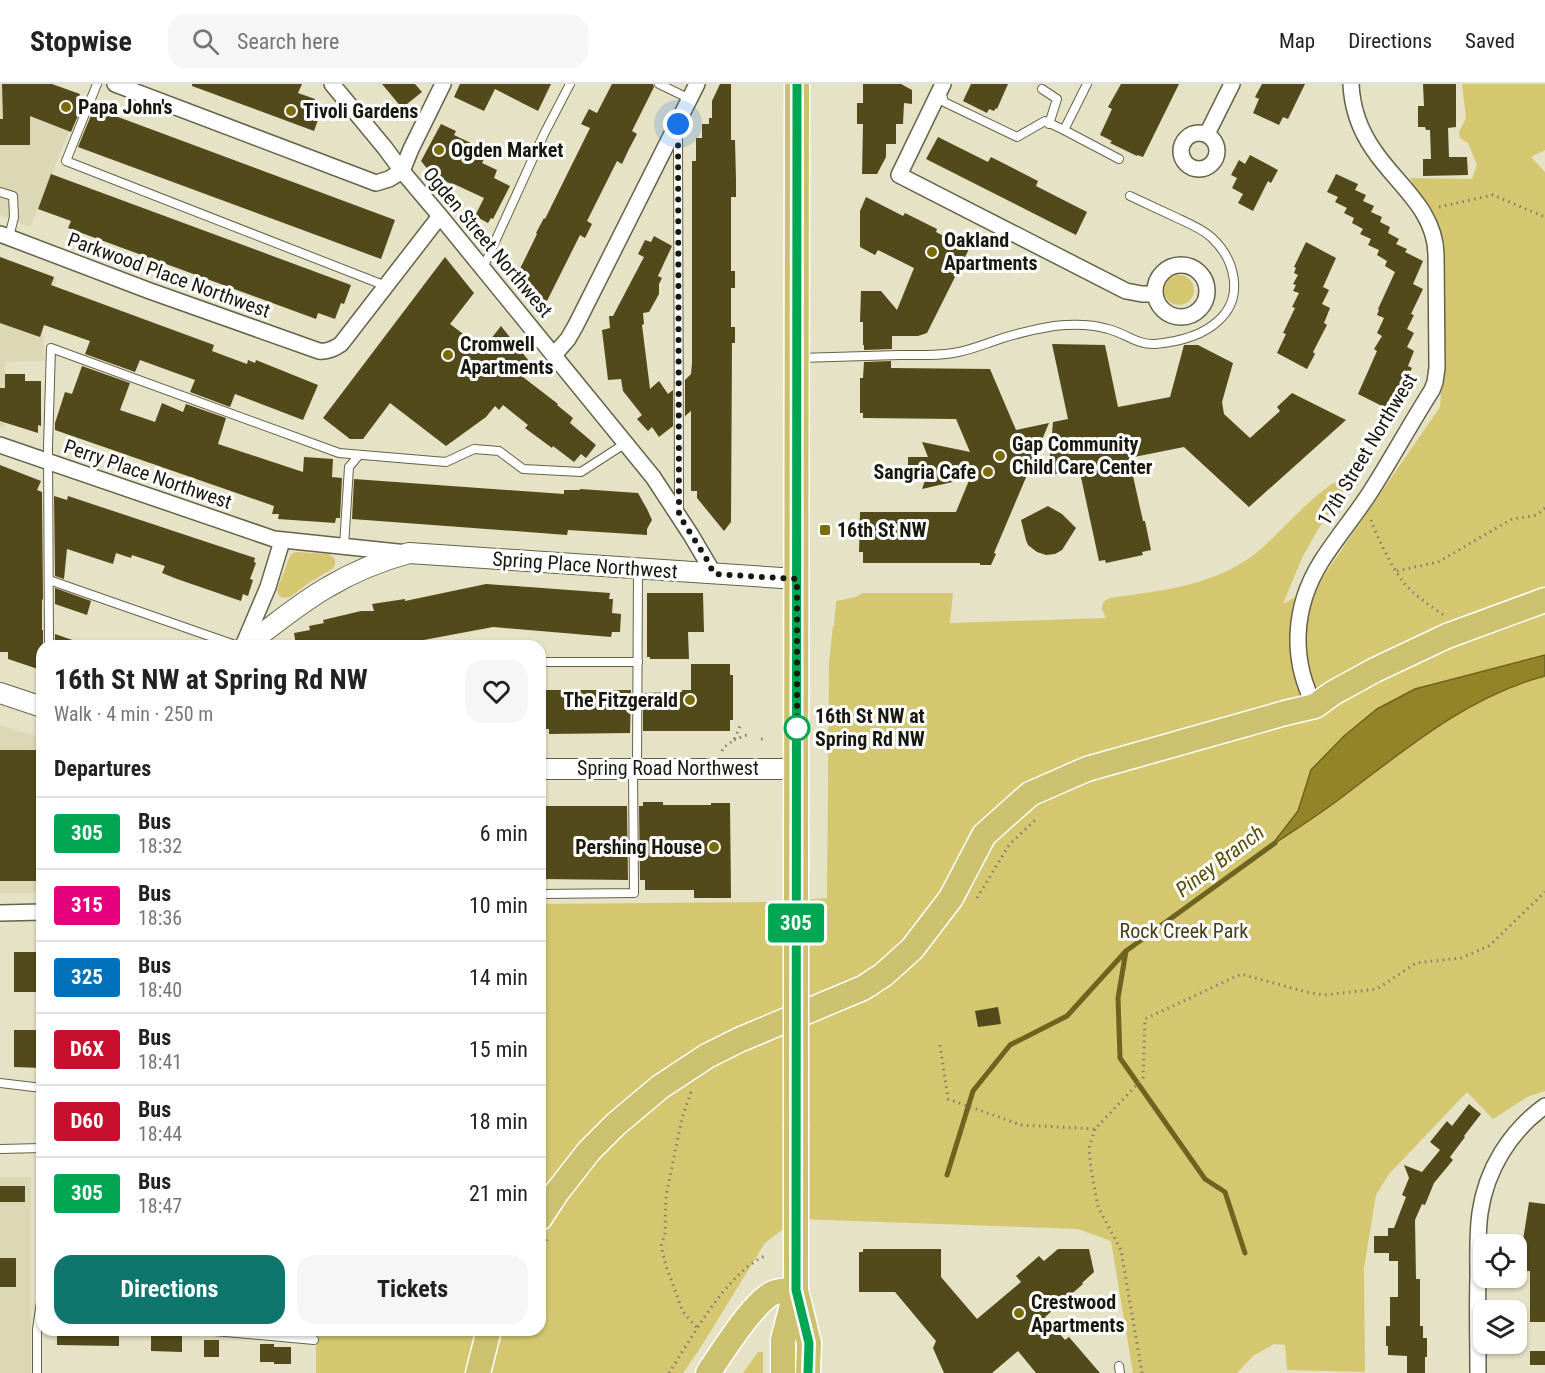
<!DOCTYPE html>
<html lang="en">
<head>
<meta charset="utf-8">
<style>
  :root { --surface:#fff; --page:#f6f6f6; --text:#222; --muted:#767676; --line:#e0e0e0; --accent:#0f766e }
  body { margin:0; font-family:"Roboto Condensed",sans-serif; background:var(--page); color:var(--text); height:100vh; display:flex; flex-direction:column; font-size:22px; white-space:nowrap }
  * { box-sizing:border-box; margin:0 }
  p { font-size:20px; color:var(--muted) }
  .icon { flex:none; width:33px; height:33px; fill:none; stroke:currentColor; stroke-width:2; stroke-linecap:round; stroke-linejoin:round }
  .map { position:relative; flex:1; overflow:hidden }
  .details { position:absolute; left:36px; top:556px; width:510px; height:696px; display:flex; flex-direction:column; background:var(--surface); border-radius:18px; box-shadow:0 2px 4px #0004 }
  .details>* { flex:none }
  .badge { padding:0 12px; border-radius:4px; font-size:21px; line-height:39px }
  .fabs { position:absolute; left:1473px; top:1150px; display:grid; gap:12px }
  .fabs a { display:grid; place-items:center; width:54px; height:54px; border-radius:12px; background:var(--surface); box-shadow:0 2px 4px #0004; font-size:30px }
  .you { position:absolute; width:30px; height:30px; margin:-15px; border:4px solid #fff; border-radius:50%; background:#1a73e8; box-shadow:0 0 0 9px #1a73e833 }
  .map>.badge { position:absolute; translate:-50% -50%; box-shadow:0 0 0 3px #fff }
  h2 { padding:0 18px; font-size:22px; line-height:54px }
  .round { display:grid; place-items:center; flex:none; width:63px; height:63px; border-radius:18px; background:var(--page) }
  .overview { display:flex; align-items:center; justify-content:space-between; height:102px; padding:0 18px }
  h1 { font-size:28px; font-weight:700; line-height:45px }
  .button { display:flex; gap:12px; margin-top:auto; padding:12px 18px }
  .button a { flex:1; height:69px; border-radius:18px; background:var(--accent); color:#fff; font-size:24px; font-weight:700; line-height:69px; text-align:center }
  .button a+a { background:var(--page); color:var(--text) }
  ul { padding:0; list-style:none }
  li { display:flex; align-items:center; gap:18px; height:72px; padding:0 18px; border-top:2px solid var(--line) }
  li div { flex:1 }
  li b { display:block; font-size:22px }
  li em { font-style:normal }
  li .badge { min-width:66px; font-weight:700; text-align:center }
  header { display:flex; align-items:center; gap:36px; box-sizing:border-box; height:84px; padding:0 30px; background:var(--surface); border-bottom:2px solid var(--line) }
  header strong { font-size:28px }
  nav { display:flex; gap:33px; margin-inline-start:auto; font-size:21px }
  .search { width:420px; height:54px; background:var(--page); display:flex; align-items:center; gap:15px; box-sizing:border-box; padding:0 21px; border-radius:18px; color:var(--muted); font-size:22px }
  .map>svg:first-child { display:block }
  .built { fill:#dcd7b5 }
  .green { fill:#d5c770 }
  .water { fill:#938527; stroke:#6e6420; stroke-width:1.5 }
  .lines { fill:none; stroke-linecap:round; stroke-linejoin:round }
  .stream { stroke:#6e6420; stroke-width:5 }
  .building { fill:#524a1a }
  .service-casing { stroke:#66624a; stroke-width:10 }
  .minor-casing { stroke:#66624a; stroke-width:18 }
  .tertiary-casing { stroke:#66624a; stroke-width:22 }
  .primary-casing { stroke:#fff; stroke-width:27 }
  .path { stroke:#83816e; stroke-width:3; stroke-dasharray:1.5 4.5; stroke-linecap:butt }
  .service { stroke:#fff; stroke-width:8 }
  .minor { stroke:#fff; stroke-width:15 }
  .tertiary { stroke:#fff; stroke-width:20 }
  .primary { stroke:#ccc16e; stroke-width:24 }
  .primary-bridge-casing { stroke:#fff; stroke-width:27; stroke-linecap:butt }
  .primary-bridge { stroke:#ccc16e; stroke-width:24 }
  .line-casing { stroke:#fff; stroke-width:14 }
  .line { stroke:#00a651; stroke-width:9 }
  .walk { stroke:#19180e; stroke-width:6; stroke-dasharray:0 10.8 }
  .poi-dot { fill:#7a6c06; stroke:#fff; stroke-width:2 }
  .stop-dot { fill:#fff; stroke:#00a651; stroke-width:3 }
  .labels { text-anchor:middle; stroke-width:6; stroke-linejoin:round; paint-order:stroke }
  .poi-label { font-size:20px; font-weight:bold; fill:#19180e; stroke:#fff; text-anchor:start }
  .street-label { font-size:20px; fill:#19180e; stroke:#fff }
  .stop-label { font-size:20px; font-weight:bold; fill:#19180e; stroke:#fff; text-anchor:start }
  .park-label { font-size:20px; fill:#443e17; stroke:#fff }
  .water-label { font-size:21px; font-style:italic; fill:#584d04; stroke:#fff }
</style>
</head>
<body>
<header>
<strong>Stopwise</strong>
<div class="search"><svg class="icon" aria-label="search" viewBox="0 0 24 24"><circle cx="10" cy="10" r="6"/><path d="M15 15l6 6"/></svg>Search here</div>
<nav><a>Map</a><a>Directions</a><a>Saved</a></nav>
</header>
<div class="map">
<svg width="1545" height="1289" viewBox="0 0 1545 1289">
  <rect width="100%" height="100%" fill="#e6e2c6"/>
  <g class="built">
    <path d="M0,0H47L83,13L30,143L0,131Z"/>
    <path d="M0,172L57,195L43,231L44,277L5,278V344L0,343Z"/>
    <path d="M0,641L42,654V809H0Z"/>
    <rect x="0" y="1093" width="31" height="196"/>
  </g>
  <g class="green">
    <path d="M1462,0H1545V66L1531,73L1545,88V1007L1527,1013L1493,1035L1467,1008L1389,1090L1376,1111L1364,1184L1365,1288L1287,1286L1285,1261L1274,1260L1253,1272L1237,1289H1133L1111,1157L1078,1145L796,1135L765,1159L699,1266L683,1289H316V1247L540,1246V820L770,818L827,814L829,579L833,542H834L836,517L856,513L862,509H953L950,539L1106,534L1102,525L1103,518L1110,514C1163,506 1210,503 1255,470C1275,455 1326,394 1347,394V400L1342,410L1317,447L1302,474L1283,520L1318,500L1440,323L1445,253L1444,162L1410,94L1472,95L1477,81L1468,59L1460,54L1459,48L1466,34Z"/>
    <circle cx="1179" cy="206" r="15"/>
    <path d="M297,468L329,470L335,475V481L332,485L310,498L290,513L283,514L279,512L277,506L290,472L293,469Z"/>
    <path d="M758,1268H763V1289H743Z"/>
  </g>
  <path class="water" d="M1545,571V592C1469,612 1407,664 1346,710C1322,729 1296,745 1271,762L1298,727L1311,686L1344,652L1377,625L1415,605Z"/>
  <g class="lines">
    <g class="stream">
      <path d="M1126,867L1118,914L1120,974L1205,1095L1225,1108L1245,1169"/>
      <path d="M947,1091L973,1007L1010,961L1067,932L1126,867L1275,759"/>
    </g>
  </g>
  <g class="building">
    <path d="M2,0H52L80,10L77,18L83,20L71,48L30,32V61H0V35H3Z"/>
    <path d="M192,0H302L298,9L315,15L314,18L323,22L314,47L192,2Z"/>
    <path d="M382,0H415L422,8L402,24Z"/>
    <path d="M460,0H551L538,27L495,5L484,27L454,13Z"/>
    <path d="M612,0H653L654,3L632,47L637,50L629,65L622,80L617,77L587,137L592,140L585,154L580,151L547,217L532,210L534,207L519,200L521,195L516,193L537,150L536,149L544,134L545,135L590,44L581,40L589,25L597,29Z"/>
    <path d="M720,0H731V56H735L736,96V113H731V187H735V204H731V243H735V259H732L731,438L724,447L697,414V407H691V327L685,332V296L691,290L692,279V77H696V54H702V40H709V34H712V17Z"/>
    <path d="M863,0H901L912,6V20L904,19L903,40H896V60H886V73L877,90H862L863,40H857V19H863Z"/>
    <path d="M971,0H1008L997,25L996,24L994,27L989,25L987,29L963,17Z"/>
    <path d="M1121,0H1179L1143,73L1137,71V72L1110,59L1112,57L1100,51L1112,25L1108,23Z"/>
    <path d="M1262,0H1305L1288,35L1283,33L1279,41L1253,29L1259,15L1255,13Z"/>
    <path d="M1423,0H1456V43L1448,44L1449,73H1467L1468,91L1423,92V75H1431L1430,46H1426L1425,43H1418V22H1424Z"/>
    <path d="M94,24L395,136L381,175L78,63Z"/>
    <path d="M441,40L456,47L454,51L473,60L470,65L485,73L482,79L497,86L494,94L510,102L493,135L491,134L488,139L475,132L484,114L454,100V101L433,92L421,77Z"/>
    <path d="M938,53L988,78L991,73L1003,79L1038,97L1036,102L1087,128L1076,151L926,75Z"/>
    <path d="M1250,71L1278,86L1271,99L1268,97L1253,127L1238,119L1243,110L1232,104L1237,94L1231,91L1239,76L1245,80Z"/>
    <path d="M51,90L351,201L344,220L341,219L335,235L318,229L316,235L68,144L71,137L38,125Z"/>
    <path d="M1336,90L1358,100L1355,106L1366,111L1363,117L1374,122L1371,128L1382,133L1380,138L1390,143L1388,149L1399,155L1396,160L1407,165L1405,168L1423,177L1413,200L1423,205L1411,230L1414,231L1407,245L1414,249L1407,263L1414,267L1408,282L1412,284L1397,312L1393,310L1386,324L1358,310L1377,267L1374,265L1382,252L1377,249L1384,234L1377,231L1379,226L1378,225L1395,188L1385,182L1387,177L1377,171L1379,166L1368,161L1371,155L1360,150L1363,145L1352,139L1354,134L1344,129L1347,124L1335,118L1338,113L1327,108Z"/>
    <path d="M866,113L903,132L905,129L937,145L936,148L969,165L927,249L918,252H892V265L864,266V261H863V238H860L861,207H881L897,226L914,184L878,166L875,171L860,163V127Z"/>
    <path d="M654,152L672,162L658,192L662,194L659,200V210L649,228L643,229L644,240L642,241L650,305L659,297L668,310L673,306V342L659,353L652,343L648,347L637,335L642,331L623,307L621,295L608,296L602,246L610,244L609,232H613L644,173L638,170L645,156L651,158Z"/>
    <path d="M1306,158L1336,174L1323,203L1329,206L1322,220L1330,224L1324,239L1327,241L1313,268L1315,270L1307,285L1277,269L1286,250L1283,249L1295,224L1292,223L1299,209L1293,207L1296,201L1293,200L1298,191L1294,189L1296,184L1294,183Z"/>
    <path d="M0,173L54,193L51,201L214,261L212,267L247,280L248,276L255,279L256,276L318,301L303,336L235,310L230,323L190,308L195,296L140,276L135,288L85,270L90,257L44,241L40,253L0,239Z"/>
    <path d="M445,173L474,209L450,240L483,265L501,242L529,277L519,290L558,320L557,321L573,334L570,339L596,361L586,374L581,370L574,378L553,362L552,364L525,344L528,341L503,321L499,326L495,322L486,333L446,362L390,319L363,355H350L323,334Z"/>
    <path d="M1052,260L1105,261L1118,323L1170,313L1184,261H1198L1233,279L1222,318L1224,330L1250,354L1280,327L1277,323L1292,309L1346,336L1249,423L1184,363L1129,374L1143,437H1145L1151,466L1142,468L1143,471L1106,479L1105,476L1099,477L1079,384L1048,392L1053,338L1068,335Z"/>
    <path d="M891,277V284L990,285L1016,346L1049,339L994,469L996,470L991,481H980V479H863V468H859L860,428H956L970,394L922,405L928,388H908V373H928L922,358L970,368L956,335L863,334V329H860V294H863L864,278Z"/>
    <path d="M82,282L130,299L120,326L155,338L162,319L183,328L186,320L226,334L218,360L303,388L304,373L333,375L332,393L342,394L340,434H336L335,439L278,435L279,430H272L274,422L55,346V339L65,308L72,310Z"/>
    <path d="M5,290H25V297H41V342L38,341V349L0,337V304H5Z"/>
    <path d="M0,381L41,397L37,406L42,408L43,516L42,515V546H43V562H41V586L8,575V568H0Z"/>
    <path d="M354,395L564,410V406H580V405L638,409L647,425L652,436L647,445V451L568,446L567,451L352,435Z"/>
    <path d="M54,412L67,416L68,412L255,474L254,478L256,479L250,495L253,496L248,512L243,510L241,517L177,495L162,489L165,482L132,471L131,474L116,469L113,480L67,465L64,495L55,492Z"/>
    <path d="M1048,422L1062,430L1076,444L1062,466L1055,470L1046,471L1037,468L1028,461L1026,456L1021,436Z"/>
    <path d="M486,500L610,509L609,515H613L612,529L621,530L620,548H612L611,553L493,543L413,558V557L397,560L396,558L374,562H296L294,549L310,546L309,542L324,539L323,536L361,527H374L372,520L405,515V517Z"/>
    <path d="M55,504L91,517L87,531L55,520Z"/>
    <path d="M647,509H703L704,548H688L689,575H650V573H647Z"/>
    <path d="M55,550L84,560L83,562H55Z"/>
    <path d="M691,580H730V591H733V636H730V647H643V609L682,608V606H691Z"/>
    <path d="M540,606H631L630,649L549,650V645H540Z"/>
    <path d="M0,666H37L38,797H0Z"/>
    <path d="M643,718H663V721H711V719H730L731,814H694V806H645V796H640L639,722H643Z"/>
    <path d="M540,722H627L628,796L540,795Z"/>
    <rect x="14" y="868" width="28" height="40"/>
    <path d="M998,923L1001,940L978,943L975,927Z"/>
    <path d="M14,946H42V984L14,983Z"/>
    <path d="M1469,1020L1481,1030L1464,1052L1465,1053L1450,1073L1453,1076L1434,1099L1425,1121L1422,1120L1415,1136L1416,1195H1420V1242H1423V1254H1427V1273H1425V1289H1407V1272L1388,1271V1262H1386V1242H1390V1213H1398V1177H1389V1169H1374V1152H1388V1144H1394L1406,1113L1402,1111L1409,1094L1404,1081L1422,1088L1440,1066L1430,1058L1447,1037L1452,1042Z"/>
    <rect x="0" y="1102" width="25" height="16"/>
    <path d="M1529,1118L1545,1120V1238H1530V1187H1526V1157L1523,1156Z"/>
    <path d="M863,1165H941V1193L977,1235L1021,1198L1016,1192L1039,1172L1044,1177L1058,1165H1089L1094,1188L1082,1199L1083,1200L1045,1233L1065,1256L1069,1253L1100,1289H1036L1018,1267L992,1289H944L933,1264L936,1257L895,1208H859V1168H863Z"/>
    <rect x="0" y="1174" width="16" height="29"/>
    <path d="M73,1246L119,1247V1262L57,1261V1248H73Z"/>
    <path d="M182,1251V1268L151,1267V1252Z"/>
    <rect x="204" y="1256" width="15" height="17"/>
    <path d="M260,1260H274V1263H291V1280H274V1278H260Z"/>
    <rect x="1530" y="1267" width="15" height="14"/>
  </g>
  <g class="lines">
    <g class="service-casing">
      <g id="service">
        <path d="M97,0L66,77L386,202"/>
        <path d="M659,0L690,15"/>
        <path d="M1042,5L1057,15L1049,40"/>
        <path d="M941,7L944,18L1017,53L1045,37L1064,46L1087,0"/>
        <path d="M678,46L679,427"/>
        <path d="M1064,46L1119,75"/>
        <path d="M0,108L13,112L14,133L9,153"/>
        <path d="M483,184L544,50L570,0"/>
        <path d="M799,274C832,273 865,272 899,271C917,271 935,272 953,269C968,267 982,261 997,256C1015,250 1035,245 1054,242C1072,240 1091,240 1108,245C1125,249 1137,261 1155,260C1176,258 1202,252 1218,237C1245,213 1235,175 1211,153C1201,144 1188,139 1175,133C1160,126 1145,119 1130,112"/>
        <path d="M344,462L349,383L359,371"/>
        <path d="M49,496L238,562"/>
        <path d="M49,562L48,363L51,264L339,369L446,378L474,365L499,367L523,385L581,388L626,359"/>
        <path d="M540,578H638"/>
        <path d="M637,683L638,485"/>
        <path d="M540,810L634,809L633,686"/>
        <path d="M0,999L42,1004"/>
        <path d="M0,1065L42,1064"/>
        <path d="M203,1246L314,1256"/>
        <path d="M1119,1282L1120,1289"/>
        <path d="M37,1289V1245L41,1218L42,1064"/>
      </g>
    </g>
    <g class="minor-casing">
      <g id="minor">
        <path d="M115,0L376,99L389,95L402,87L411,65L443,0"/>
        <path d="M332,0L385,64L402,87L440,132L653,393L691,451L714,490"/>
        <path d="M943,0L899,91L1126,207L1142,210H1155"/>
        <circle cx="1199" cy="67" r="18"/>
        <path d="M1207,50L1232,0"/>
        <path d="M0,150L150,207L319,267C327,268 334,265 341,260L440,132"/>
        <circle cx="1181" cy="207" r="26"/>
        <path d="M554,271L568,255L576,241L697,0"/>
        <path d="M0,361L274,455L407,469"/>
        <path d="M243,562L268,503L282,457"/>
        <path d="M1315,622C1290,575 1293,523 1321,478C1336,454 1355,432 1371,407C1392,374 1411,339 1432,306L1435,298L1437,284L1436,170C1435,125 1396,100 1373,65C1360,46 1352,23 1351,0"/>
        <path d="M0,829L42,828"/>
        <path d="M1478,1289C1478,1257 1477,1225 1478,1193C1478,1171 1477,1150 1480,1129C1486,1086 1510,1047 1545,1022"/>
      </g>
    </g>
    <g class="tertiary-casing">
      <g id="tertiary">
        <path d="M245,562C272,543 298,520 328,503C353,488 380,477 409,469L797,495"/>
        <path d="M0,609L42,623"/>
        <path d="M540,685H797"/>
      </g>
    </g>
    <g class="primary-casing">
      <g id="primary">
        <path d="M796,817L797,0"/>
        <path d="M796,1043V1206L809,1259L808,1289"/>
        <path d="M540,1134L557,1108L589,1067L616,1040L660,1003L707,972L739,956L863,904L883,891L912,865L951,814L984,751L1030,710L1087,685L1285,629L1315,622L1333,609L1375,586L1447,552L1545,516"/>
        <path d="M478,1289L489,1246"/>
        <path d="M708,1289C721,1270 753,1218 773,1209C780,1206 788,1206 796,1206"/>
        <path d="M783,1289V1256L795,1209"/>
      </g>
    </g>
    <g class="path">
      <path d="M1439,123L1493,111L1545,133"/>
      <path d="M1371,436C1378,455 1391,482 1404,499C1412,509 1432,524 1444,531"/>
      <path d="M1397,487L1438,478L1512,435L1537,431L1545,424"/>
      <path d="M761,655H763"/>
      <path d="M734,656L749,650"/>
      <path d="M722,667L723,664L734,656L740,642"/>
      <path d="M977,814L1009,761L1035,736"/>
      <path d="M940,961L948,1015L1021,1041L1095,1045L1143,994L1145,935L1241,890L1306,908L1324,911L1377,905L1416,879L1461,874L1489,862L1545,808"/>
      <path d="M691,1008L682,1034L666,1112L665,1150L661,1162L666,1182L683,1228L698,1245"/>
      <path d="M1095,1045L1089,1064L1091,1085L1098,1123L1121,1166L1142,1289"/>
      <path d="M540,1167L548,1153"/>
      <path d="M669,1289C691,1255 727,1188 765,1172"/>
    </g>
    <use href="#service" class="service"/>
    <use href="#minor" class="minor"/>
    <use href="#tertiary" class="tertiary"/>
    <use href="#primary" class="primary"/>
    <g class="primary-bridge-casing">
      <path id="primary-bridge" d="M796,817V1043"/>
    </g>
    <use href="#primary-bridge" class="primary-bridge"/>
  </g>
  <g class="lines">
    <g class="line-casing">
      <path id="line" d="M797,0L796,1206L809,1259L808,1289"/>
    </g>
    <use href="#line" class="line"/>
    <path class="walk" d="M678,40L679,431L706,474L714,490L797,495V644"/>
  </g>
  <g class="poi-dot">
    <circle cx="66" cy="23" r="6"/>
    <circle cx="291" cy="27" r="6"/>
    <circle cx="439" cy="66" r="6"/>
    <circle cx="932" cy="168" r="6"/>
    <circle cx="448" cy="271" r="6"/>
    <circle cx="1000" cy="372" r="6"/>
    <circle cx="988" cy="388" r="6"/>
    <rect x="819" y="440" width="12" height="12" rx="3"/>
    <circle cx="690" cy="616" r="6"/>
    <circle cx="714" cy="763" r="6"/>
    <circle cx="1019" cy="1229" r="6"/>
  </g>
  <circle class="stop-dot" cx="797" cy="644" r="12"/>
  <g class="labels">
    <g class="poi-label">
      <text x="78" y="30">Papa John's</text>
      <text x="303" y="34">Tivoli Gardens</text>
      <text x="451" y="73">Ogden Market</text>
      <text x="944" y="163">Oakland<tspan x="944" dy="23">Apartments</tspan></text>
      <text x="460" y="267">Cromwell<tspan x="460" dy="23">Apartments</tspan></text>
      <text x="1012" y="367">Gap Community<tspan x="1012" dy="23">Child Care Center</tspan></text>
      <text x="976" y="395" text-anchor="end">Sangria Cafe</text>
      <text x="837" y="453">16th St NW</text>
      <text x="678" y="623" text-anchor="end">The Fitzgerald</text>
      <text x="702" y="770" text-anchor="end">Pershing House</text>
      <text x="1031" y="1225">Crestwood<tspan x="1031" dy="23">Apartments</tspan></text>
    </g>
    <g class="street-label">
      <text transform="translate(488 158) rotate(50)" y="7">Ogden Street Northwest</text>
      <text transform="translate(169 191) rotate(20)" y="7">Parkwood Place Northwest</text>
      <text transform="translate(1367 365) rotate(-59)" y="7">17th Street Northwest</text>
      <text transform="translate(148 390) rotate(19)" y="7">Perry Place Northwest</text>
      <text transform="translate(585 481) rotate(4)" y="7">Spring Place Northwest</text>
      <text x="668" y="691">Spring Road Northwest</text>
    </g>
    <g class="stop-label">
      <text x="815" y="639">16th St NW at<tspan x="815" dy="23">Spring Rd NW</tspan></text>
    </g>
    <g class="park-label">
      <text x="1184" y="854">Rock Creek Park</text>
    </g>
    <g class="water-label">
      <text transform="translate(1220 777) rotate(-37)" y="7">Piney Branch</text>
    </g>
  </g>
</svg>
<div class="fabs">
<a><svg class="icon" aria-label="locate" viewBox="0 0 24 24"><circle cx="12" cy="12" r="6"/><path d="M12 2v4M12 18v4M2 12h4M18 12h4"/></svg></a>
<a><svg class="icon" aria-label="layers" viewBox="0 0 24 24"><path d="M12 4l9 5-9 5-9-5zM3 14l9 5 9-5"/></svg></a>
</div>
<div class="you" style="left:678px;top:40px"></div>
<b class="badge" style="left:796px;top:839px;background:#00a651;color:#fff">305</b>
<section class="details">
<div class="overview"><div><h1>16th St NW at Spring Rd NW</h1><p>Walk · 4 min · 250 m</p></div><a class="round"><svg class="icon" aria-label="heart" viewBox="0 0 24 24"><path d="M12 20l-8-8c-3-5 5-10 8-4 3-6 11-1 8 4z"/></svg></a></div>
<h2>Departures</h2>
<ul>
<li><span class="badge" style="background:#00a651;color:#fff">305</span><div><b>Bus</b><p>18:32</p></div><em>6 min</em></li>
<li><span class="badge" style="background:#e6007e;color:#fff">315</span><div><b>Bus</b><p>18:36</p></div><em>10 min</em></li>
<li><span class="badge" style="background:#0072bc;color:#fff">325</span><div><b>Bus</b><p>18:40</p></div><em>14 min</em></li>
<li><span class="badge" style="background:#c8102e;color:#fff">D6X</span><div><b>Bus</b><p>18:41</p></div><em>15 min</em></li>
<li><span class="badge" style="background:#c8102e;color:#fff">D60</span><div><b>Bus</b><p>18:44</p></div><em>18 min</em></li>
<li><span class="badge" style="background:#00a651;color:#fff">305</span><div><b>Bus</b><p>18:47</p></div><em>21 min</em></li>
</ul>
<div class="button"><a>Directions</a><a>Tickets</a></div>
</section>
</div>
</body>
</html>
